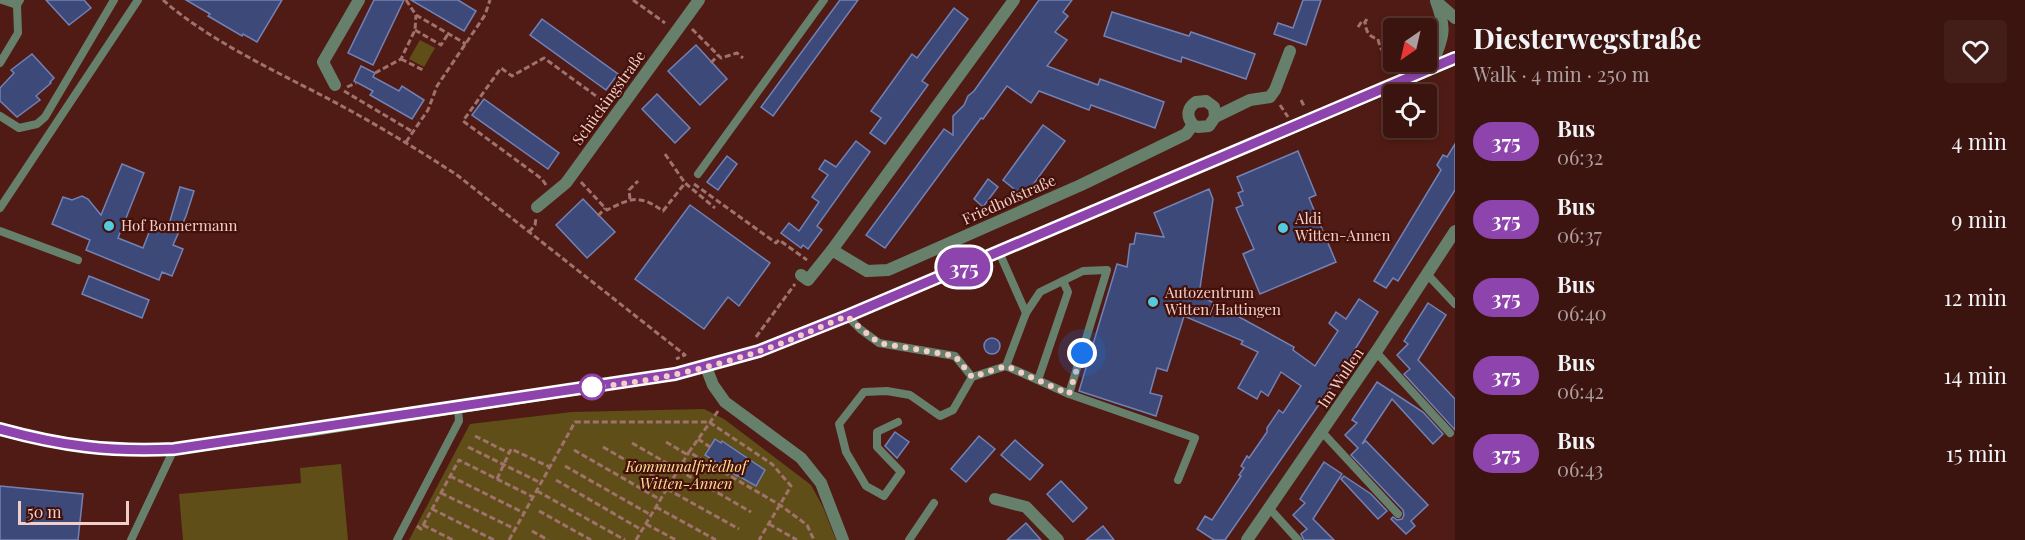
<!DOCTYPE html>
<html lang="en">
<head>
<meta charset="utf-8">
<style>
  :root { --surface:#3c140f; --page:#431d18; --text:#f1f3f6; --muted:#ac9e9e; --line:#55332f }
  body { margin:0; font-family:"Playfair Display",serif; background:var(--page); color:var(--text); height:100vh; display:flex; flex-direction:column; font-size:22px; white-space:nowrap }
  * { box-sizing:border-box; margin:0 }
  p { font-size:20px; color:var(--muted) }
  .icon { flex:none; width:33px; height:33px; fill:none; stroke:currentColor; stroke-width:2; stroke-linecap:round; stroke-linejoin:round }
  .map { position:relative; flex:1; overflow:hidden }
  .panel { display:flex; flex-direction:column; background:var(--surface); width:570px }
  .panel>* { flex:none }
  .badge { padding:0 12px; border-radius:20px; font-size:21px; line-height:39px }
  .needle { width:39px; rotate:214deg }
  .fabs { position:absolute; left:1383px; top:18px; display:grid; gap:12px }
  .fabs a { display:grid; place-items:center; width:54px; height:54px; border-radius:6px; background:var(--surface); box-shadow:0 3px 9px #0003,0 0 0 2px var(--line); font-size:30px }
  .scale { position:absolute; left:18px; bottom:15px; width:111px; box-sizing:border-box; padding-left:6px; border:3px solid #f1cec8; border-top:0; font-size:16px; line-height:21px; white-space:nowrap; color:#f1cec8; -webkit-text-stroke:4px #44100a; paint-order:stroke }
  .you { position:absolute; width:30px; height:30px; margin:-15px; border:4px solid #fff; border-radius:50%; background:#1a73e8; box-shadow:0 0 0 9px #1a73e833 }
  .map>.badge { position:absolute; translate:-50% -50%; box-shadow:0 0 0 3px #fff }
  .round { display:grid; place-items:center; flex:none; width:63px; height:63px; border-radius:6px; background:var(--page) }
  .overview { display:flex; align-items:center; justify-content:space-between; height:102px; padding:0 18px }
  h1 { font-size:28px; font-weight:700; line-height:45px }
  ul { padding:0; list-style:none }
  li { display:flex; align-items:center; gap:18px; height:78px; padding:0 18px }
  li div { flex:1 }
  li b { display:block; font-size:22px }
  li em { font-style:normal }
  li .badge { min-width:66px; font-weight:700; text-align:center }
  main { display:flex; flex:1; min-height:0 }
  .map>svg:first-child { display:block }
  .green { fill:#604e18 }
  .building { fill:#3c4979; stroke:#7282b6; stroke-width:1.5 }
  .lines { fill:none; stroke-linecap:round; stroke-linejoin:round }
  .path { stroke:#9f726c; stroke-width:3; stroke-dasharray:6 3; stroke-linecap:butt }
  .lane { stroke:#67806c; stroke-width:8 }
  .street { stroke:#67806c; stroke-width:12 }
  .secondary { stroke:#85af8d; stroke-width:12 }
  .line-casing { stroke:#fff; stroke-width:14 }
  .line { stroke:#8e44ad; stroke-width:9 }
  .walk { stroke:#f1cec8; stroke-width:6; stroke-dasharray:0 10.8 }
  .poi-dot { fill:#54cade; stroke:#44100a; stroke-width:2 }
  .stop-dot { fill:#fff; stroke:#8e44ad; stroke-width:3 }
  .labels { text-anchor:middle; stroke-width:4.5; stroke-linejoin:round; paint-order:stroke }
  .street-label { font-size:15px; fill:#f1cec8; stroke:#44100a }
  .poi-label { font-size:15px; fill:#f1cec8; stroke:#44100a; text-anchor:start }
  .park-label { font-size:15px; font-style:italic; fill:#fde093; stroke:#44100a }
</style>
</head>
<body>
<main>
<div class="map">
<svg width="1455" height="540" viewBox="0 0 1455 540">
  <rect width="100%" height="100%" fill="#501b14"/>
  <g class="green">
    <path d="M420,40L435,48L424,67L409,59Z"/>
    <path d="M704,409L724,419L811,485L823,507L836,540H409L470,424L572,412Z"/>
    <path d="M341,464L348,540H183L179,494L301,483L300,468Z"/>
  </g>
  <g class="building">
    <path d="M46,0H84L91,8L69,25Z"/>
    <path d="M186,0H282L257,42L243,34L242,36L208,16L210,14Z"/>
    <path d="M374,0H404L373,65L348,53Z"/>
    <path d="M411,0H458L476,11L464,31Z"/>
    <path d="M840,0H858L773,116L761,107Z"/>
    <path d="M1039,0H1072L1063,12L1068,16L1055,32L1067,40L1047,66L1098,85L1100,79L1164,102L1155,128L1091,105L1089,110L1039,91L1031,103L1007,86L983,119L981,118L885,248L866,235L944,129L953,135V116L964,105L968,96L974,91Z"/>
    <path d="M1303,0H1321L1306,45L1274,34L1278,23L1293,28Z"/>
    <path d="M954,8L968,19L922,81L928,85L885,144L870,133L881,118L871,111L912,54L917,58Z"/>
    <path d="M1112,12L1189,36L1191,32L1255,54L1246,79L1182,57L1181,62L1104,36Z"/>
    <path d="M542,19L618,74L606,90L530,35Z"/>
    <path d="M696,45L727,79L700,105L668,71Z"/>
    <path d="M32,54L54,78L50,82L51,83L36,96L40,100L17,117L0,101V88L14,73L11,70Z"/>
    <path d="M361,66L375,73L373,77L399,91L402,86L424,100L412,119L370,95L373,91L354,81Z"/>
    <path d="M657,94L690,128L675,143L642,109Z"/>
    <path d="M484,99L559,153L548,169L472,115Z"/>
    <path d="M1043,125L1065,141L1024,197L1003,180Z"/>
    <path d="M856,141L870,152L817,226L822,230L808,249L803,245L801,248L781,233L789,223L799,231L819,202L812,197L828,175L819,169L825,160L836,167Z"/>
    <path d="M1455,144V190L1398,281L1393,278L1386,288L1374,281L1441,170L1437,165L1443,155L1447,157Z"/>
    <path d="M1298,151L1316,195L1309,198L1336,262L1260,294L1243,254L1254,249L1236,208L1243,205L1238,193L1243,191L1237,177Z"/>
    <path d="M727,156L737,164L718,190L707,182Z"/>
    <path d="M122,164L144,173L118,238L143,248L152,225L167,231L180,187L194,191L186,216L173,245L183,249L172,276L162,272L159,280L86,250L90,240L52,224L63,197L72,200L82,196L88,199L101,215Z"/>
    <path d="M988,179L998,187L983,207L974,199Z"/>
    <path d="M1209,189L1213,199L1199,295L1294,347L1293,350L1315,366L1338,331L1329,323L1336,312L1346,319L1359,299L1378,312L1336,380L1225,540H1214L1197,529L1205,516L1212,520L1241,476L1239,475L1244,468L1241,466L1247,456L1249,458L1267,432V428L1279,410L1283,413L1301,386L1281,372L1268,396L1261,391L1257,399L1238,388L1258,352L1241,344L1243,341L1184,316L1167,371L1157,368L1150,393L1162,396L1156,416L1079,391L1117,264L1127,267L1130,244H1134L1136,233L1164,237L1154,213Z"/>
    <path d="M583,199L615,232L587,258L556,225Z"/>
    <path d="M690,205L770,263L739,306L728,297L704,329L635,279Z"/>
    <path d="M89,276L149,300L142,318L82,294Z"/>
    <path d="M1428,303L1446,315L1418,360L1455,399V430L1404,374L1410,369L1397,355L1408,344L1404,341Z"/>
    <circle cx="992" cy="346" r="8"/>
    <path d="M1377,382L1423,412L1443,434L1433,444L1392,399L1362,444L1366,441L1428,505L1411,521L1415,526L1406,534L1391,519L1393,517L1397,520L1402,519L1404,515L1403,510L1351,455L1358,448L1345,435L1357,423L1352,420Z"/>
    <path d="M895,432L909,442L897,458L885,446Z"/>
    <path d="M979,436L995,449L966,482L951,469Z"/>
    <path d="M715,439L721,443L722,441L765,470L756,486L737,475V476L705,455Z"/>
    <path d="M1015,440L1043,465L1030,480L1001,455Z"/>
    <path d="M1324,462L1342,474L1313,519L1334,540H1304L1301,534L1307,529L1293,515L1305,503L1300,499Z"/>
    <path d="M1344,476L1371,494L1387,511L1378,519L1341,479Z"/>
    <path d="M1061,481L1087,508L1073,522L1047,494Z"/>
    <path d="M0,486L83,494L78,540H0Z"/>
    <path d="M1026,523L1041,540H1007Z"/>
    <path d="M1103,526L1114,540H1086Z"/>
  </g>
  <g class="lines">
    <g class="path">
      <path d="M163,0C207,39 271,69 323,96C369,120 414,147 457,175L685,355L676,359"/>
      <path d="M406,0L416,15L466,44"/>
      <path d="M633,0L665,23"/>
      <path d="M1367,19L1365,22C1366,32 1369,37 1378,39C1380,52 1390,60 1396,72"/>
      <path d="M1358,27L1362,21L1365,22"/>
      <path d="M692,29L721,58L737,53L743,58"/>
      <path d="M415,30L441,45L448,34"/>
      <path d="M401,59L423,70"/>
      <path d="M711,63L718,55"/>
      <path d="M375,73L401,59L415,30L416,15"/>
      <path d="M347,87L356,83"/>
      <path d="M344,91L413,132"/>
      <path d="M1301,100L1305,108"/>
      <path d="M1280,105L1288,117"/>
      <path d="M406,142L428,110L437,86L485,15L490,0"/>
      <path d="M665,154L685,183"/>
      <path d="M581,182L607,210C631,198 639,194 663,211L685,183L715,208"/>
      <path d="M694,184L776,243L779,240L807,260"/>
      <path d="M546,185L542,179L463,121L501,68L512,76L544,58L607,104"/>
      <path d="M630,199L629,190L638,181"/>
      <path d="M598,216L605,208"/>
      <path d="M529,232L535,225L536,218"/>
      <path d="M756,337L795,284"/>
      <path d="M718,411L689,452L780,505L807,525L814,540"/>
      <path d="M475,436L509,453"/>
      <path d="M698,439L710,447"/>
      <path d="M666,442L688,455"/>
      <path d="M632,443L751,512"/>
      <path d="M468,447L541,483"/>
      <path d="M603,447L669,485"/>
      <path d="M574,450L661,500"/>
      <path d="M565,466L651,515"/>
      <path d="M450,476L524,513"/>
      <path d="M497,479L511,449L550,467"/>
      <path d="M556,480L642,530"/>
      <path d="M667,489L739,529"/>
      <path d="M537,491L625,540"/>
      <path d="M441,493L515,529"/>
      <path d="M656,507L716,540"/>
      <path d="M432,509L494,540"/>
      <path d="M539,511L591,540"/>
      <path d="M646,524L676,540"/>
      <path d="M769,524L797,540"/>
      <path d="M423,525L453,540"/>
      <path d="M417,526L421,529L459,460L533,497"/>
      <path d="M532,531L548,540"/>
      <path d="M509,540L575,422H709L772,464L791,486L759,540"/>
      <path d="M636,540L689,452"/>
    </g>
    <g class="lane">
      <path d="M2,0L17,5"/>
      <path d="M0,63L18,33L17,5L20,0"/>
      <path d="M0,116L19,128L37,124L45,117L114,0"/>
      <path d="M698,174L824,0"/>
      <path d="M0,208L138,0"/>
      <path d="M0,231L78,260"/>
      <path d="M999,252L1026,313L1006,366"/>
      <path d="M1427,274L1455,304"/>
      <path d="M1026,313L1040,292L1083,271L1107,270L1069,394"/>
      <path d="M847,316L860,329L879,343L955,356L972,377L1006,366L1069,394L1195,438L1178,480"/>
      <path d="M1376,352L1450,433"/>
      <path d="M1038,380L1068,292L1063,281"/>
      <path d="M898,422L877,432V447L901,472L884,496L866,486L846,452L839,424L864,392L887,391L910,395L940,416L953,410L972,377"/>
      <path d="M1322,432L1398,514"/>
      <path d="M1270,509L1298,540"/>
      <path d="M131,540L174,449"/>
      <path d="M397,540L459,421L458,408"/>
      <path d="M909,540L934,503"/>
    </g>
    <g class="street">
      <path d="M1438,3L1455,18"/>
      <path d="M1431,68C1442,38 1448,33 1436,1"/>
      <path d="M335,85L323,62L359,0"/>
      <path d="M1215,117L1214,107L1206,101L1196,102C1187,108 1186,116 1193,125L1198,127L1209,126L1215,117L1250,100L1270,97L1275,90L1290,51"/>
      <path d="M537,207L566,183L699,0"/>
      <path d="M832,250L867,271L888,270L1081,185L1186,134L1193,125"/>
      <path d="M801,275L808,280L832,250L1014,0"/>
      <path d="M706,367L713,385L725,402L801,458L821,483L843,540"/>
      <path d="M995,499L1026,507L1058,540"/>
      <path d="M1247,540L1376,352L1455,231"/>
    </g>
    <path class="secondary" d="M0,429C61,446 111,452 174,449L313,430L675,374L759,351L847,316L1455,59"/>
  </g>
  <g class="lines">
    <g class="line-casing">
      <path id="line" d="M0,429C62,446 109,452 174,449L675,374L759,351L847,316L1455,58"/>
    </g>
    <use href="#line" class="line"/>
    <path class="walk" d="M592,387C646,383 705,369 757,352C788,342 817,328 847,316L860,328L879,343L955,356L972,377L1006,366L1069,394L1082,353"/>
  </g>
  <g class="poi-dot">
    <circle cx="109" cy="226" r="6"/>
    <circle cx="1283" cy="228" r="6"/>
    <circle cx="1153" cy="302" r="6"/>
  </g>
  <circle class="stop-dot" cx="592" cy="387" r="12"/>
  <g class="labels">
    <g class="street-label">
      <text transform="translate(609 98) rotate(-54)" y="5">Schückingstraße</text>
      <text transform="translate(1009 200) rotate(-24)" y="5">Friedhofstraße</text>
      <text transform="translate(1341 378) rotate(-56)" y="5">Im Wullen</text>
    </g>
    <g class="poi-label">
      <text x="1295" y="224">Aldi<tspan x="1295" dy="17">Witten-Annen</tspan></text>
      <text x="121" y="231">Hof Bonnermann</text>
      <text x="1165" y="298">Autozentrum<tspan x="1165" dy="17">Witten/Hattingen</tspan></text>
    </g>
    <g class="park-label">
      <text x="686" y="472">Kommunalfriedhof<tspan x="686" dy="17">Witten-Annen</tspan></text>
    </g>
  </g>
</svg>
<div class="fabs">
<a><svg class="needle" viewBox="-14 -14 28 28"><path d="M0-13l5 13h-10z" fill="#e53935"/><path d="M0 13l5-13h-10z" fill="#ac9e9e"/></svg></a>
<a><svg class="icon" aria-label="locate" viewBox="0 0 24 24"><circle cx="12" cy="12" r="6"/><path d="M12 2v4M12 18v4M2 12h4M18 12h4"/></svg></a>
</div>
<div class="scale">50 m</div>
<div class="you" style="left:1082px;top:353px"></div>
<b class="badge" style="left:964px;top:267px;background:#8e44ad;color:#fff">375</b>
</div>
<section class="panel">
<div class="overview"><div><h1>Diesterwegstraße</h1><p>Walk · 4 min · 250 m</p></div><a class="round"><svg class="icon" aria-label="heart" viewBox="0 0 24 24"><path d="M12 20l-8-8c-3-5 5-10 8-4 3-6 11-1 8 4z"/></svg></a></div>
<ul>
<li><span class="badge" style="background:#8e44ad;color:#fff">375</span><div><b>Bus</b><p>06:32</p></div><em>4 min</em></li>
<li><span class="badge" style="background:#8e44ad;color:#fff">375</span><div><b>Bus</b><p>06:37</p></div><em>9 min</em></li>
<li><span class="badge" style="background:#8e44ad;color:#fff">375</span><div><b>Bus</b><p>06:40</p></div><em>12 min</em></li>
<li><span class="badge" style="background:#8e44ad;color:#fff">375</span><div><b>Bus</b><p>06:42</p></div><em>14 min</em></li>
<li><span class="badge" style="background:#8e44ad;color:#fff">375</span><div><b>Bus</b><p>06:43</p></div><em>15 min</em></li>
</ul>
</section>
</main>
</body>
</html>
